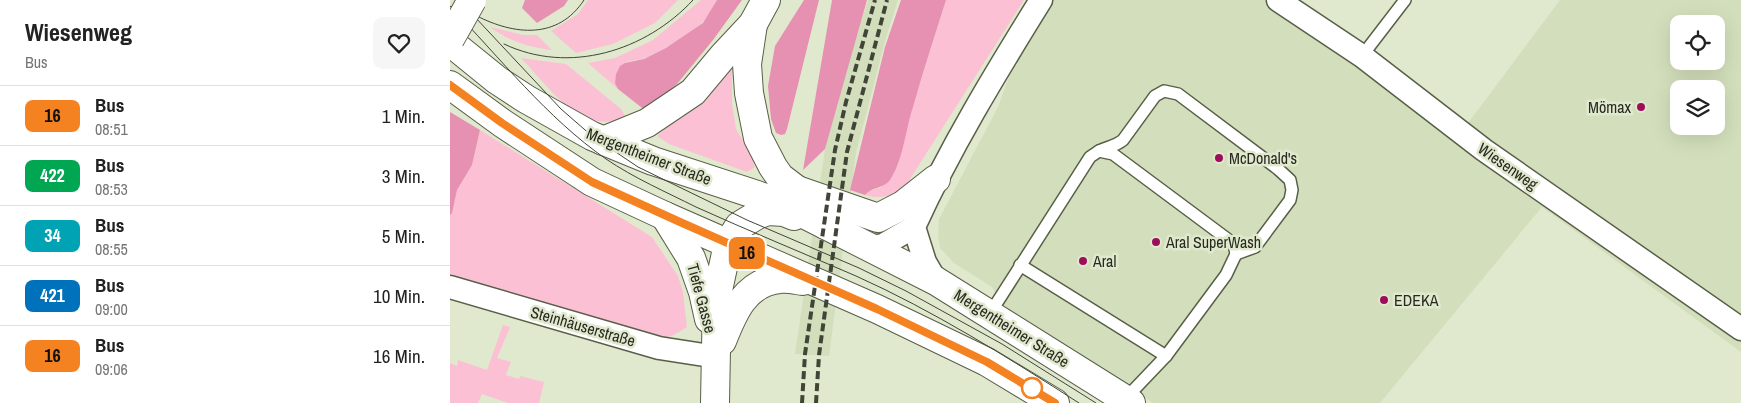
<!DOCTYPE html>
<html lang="de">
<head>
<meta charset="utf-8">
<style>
  :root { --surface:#fff; --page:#f6f6f6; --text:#222; --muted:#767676; --line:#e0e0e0 }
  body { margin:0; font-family:"Archivo Narrow",sans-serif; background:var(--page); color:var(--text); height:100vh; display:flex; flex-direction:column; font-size:19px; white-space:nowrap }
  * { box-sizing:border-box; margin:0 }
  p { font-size:16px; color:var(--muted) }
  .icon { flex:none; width:28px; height:28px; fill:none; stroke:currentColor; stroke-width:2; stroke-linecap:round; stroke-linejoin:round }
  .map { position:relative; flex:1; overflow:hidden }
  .side { display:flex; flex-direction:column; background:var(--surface); width:450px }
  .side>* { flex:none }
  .badge { padding:0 10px; border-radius:8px; font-size:18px; line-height:32px }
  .buttons { position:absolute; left:1220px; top:15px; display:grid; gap:10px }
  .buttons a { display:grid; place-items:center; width:55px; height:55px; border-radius:10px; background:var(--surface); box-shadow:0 5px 20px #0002; font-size:25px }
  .map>.badge { position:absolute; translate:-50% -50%; box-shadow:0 0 0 2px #fff }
  .round { display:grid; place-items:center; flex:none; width:52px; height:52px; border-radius:10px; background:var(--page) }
  .headline { display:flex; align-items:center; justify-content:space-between; height:85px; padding:0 25px }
  h1 { font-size:24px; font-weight:700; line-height:38px }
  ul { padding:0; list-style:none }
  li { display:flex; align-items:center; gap:15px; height:60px; padding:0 25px; border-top:1px solid var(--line) }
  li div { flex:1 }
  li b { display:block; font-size:19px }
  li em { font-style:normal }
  li .badge { min-width:55px; font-weight:700; text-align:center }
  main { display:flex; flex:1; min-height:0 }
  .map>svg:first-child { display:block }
  .built { fill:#d3dfbc; fill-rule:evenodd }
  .green { fill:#fcc0d5 }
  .forest { fill:#e690b2 }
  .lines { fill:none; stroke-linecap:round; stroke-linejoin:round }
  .lane-casing { stroke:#575f47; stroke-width:14 }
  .street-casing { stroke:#575f47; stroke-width:25 }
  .secondary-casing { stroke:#575f47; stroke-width:30 }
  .primary-casing { stroke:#575f47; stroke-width:30 }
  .lane { stroke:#fff; stroke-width:11 }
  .street { stroke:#fff; stroke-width:22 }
  .secondary { stroke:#fff; stroke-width:28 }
  .primary { stroke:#fff; stroke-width:28 }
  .tram { stroke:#414538; stroke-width:1 }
  .rail { stroke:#414538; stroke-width:4; stroke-dasharray:8 4; stroke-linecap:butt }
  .primary-bridge-casing { stroke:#575f47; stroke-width:30; stroke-linecap:butt }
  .primary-bridge { stroke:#fff; stroke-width:28 }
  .line-casing { stroke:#fff; stroke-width:11 }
  .line { stroke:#f58220; stroke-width:8 }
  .poi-dot { fill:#9c0d5c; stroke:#e0e9ce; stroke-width:2 }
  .stop-dot { fill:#fff; stroke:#f58220; stroke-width:2.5 }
  .labels { text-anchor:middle; stroke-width:5; stroke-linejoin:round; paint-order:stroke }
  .poi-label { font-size:16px; fill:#272a20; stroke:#e0e9ce; text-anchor:start }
  .street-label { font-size:16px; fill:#272a20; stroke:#e0e9ce }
</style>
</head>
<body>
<main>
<section class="side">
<div class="headline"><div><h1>Wiesenweg</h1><p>Bus</p></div><a class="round"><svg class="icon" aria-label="heart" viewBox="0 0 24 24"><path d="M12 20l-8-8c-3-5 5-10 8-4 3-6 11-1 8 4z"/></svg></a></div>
<ul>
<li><span class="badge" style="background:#f58220;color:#111">16</span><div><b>Bus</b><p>08:51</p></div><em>1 Min.</em></li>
<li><span class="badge" style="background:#00a651;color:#fff">422</span><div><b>Bus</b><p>08:53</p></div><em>3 Min.</em></li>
<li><span class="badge" style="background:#00a3b4;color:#fff">34</span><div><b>Bus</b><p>08:55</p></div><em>5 Min.</em></li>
<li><span class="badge" style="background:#0072bc;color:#fff">421</span><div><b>Bus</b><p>09:00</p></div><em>10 Min.</em></li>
<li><span class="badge" style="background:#f58220;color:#111">16</span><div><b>Bus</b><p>09:06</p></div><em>16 Min.</em></li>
</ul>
</section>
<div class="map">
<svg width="1291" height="403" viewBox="0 0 1291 403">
  <rect width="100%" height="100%" fill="#e0e9ce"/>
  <g class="built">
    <path d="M418,0H448L435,41L406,153L379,356L345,354L375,149L407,33Z"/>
    <path d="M598,0H814L1006,139L1110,0H1291V352L1092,207L930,403H703L557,313L542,287L504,263L490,248L488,235L489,219L548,107L573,38ZM1229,24H1266V61H1229ZM1229,89H1266V126H1229Z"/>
  </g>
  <g class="green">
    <path d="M138,0H228L205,23L163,44L126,53L101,31L128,14Z"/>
    <path d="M251,0H267C263,7 258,17 252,23C240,35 211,52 195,58C187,61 175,60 170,67C164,73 165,82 168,89L138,63L165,58L203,40Z"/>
    <path d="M496,0H574L453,190C440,197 428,199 415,195L418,191L430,188L448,165L462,108Z"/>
    <path d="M40,27L73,35H87L102,50C78,47 59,41 40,27Z"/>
    <path d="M285,51L282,73V104L286,129L300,152L305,167L297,172L219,144L207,136L226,119Z"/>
    <path d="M71,58L116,64L171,109L177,119C166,121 154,123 142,120C116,113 90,78 71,58Z"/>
    <path d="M30,130L202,237L228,276L233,292L237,327C222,336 219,340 201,337L0,275V215L2,212L7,190L22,165Z"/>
    <path d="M53,325L60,327L47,358L61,362L56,375L69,379L70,376L94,382L89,403H58L32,394L28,403H0V363L7,366L8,360L37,370Z"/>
  </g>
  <g class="forest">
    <path d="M75,0H118L114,6L87,23L72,8Z"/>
    <path d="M267,0H292L263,40L227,84L196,111L168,89L165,83L166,74L170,66L175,63L194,59L216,48L253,23Z"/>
    <path d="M354,0H369L337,129L335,134L331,135L326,133L321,119L318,86L325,46Z"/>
    <path d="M382,0H417L375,149L353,170Z"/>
    <path d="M451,0H496C485,35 473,71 463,107C455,131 454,158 440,180C433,189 421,187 415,195L400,190L435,47Z"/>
    <path d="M0,112L30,130L22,165L7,190L2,213L0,215Z"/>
  </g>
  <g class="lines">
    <g class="lane-casing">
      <g id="lane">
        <path d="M912,56L955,0"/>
        <path d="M649,151C657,147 666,146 673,140L705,96L714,91L728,94L828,169L840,180L842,190L840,200L805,247L786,254"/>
        <path d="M570,265L716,356"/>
        <path d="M539,315L640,157L649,151L663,154L784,244L786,254L776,275L716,356L675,399"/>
      </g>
    </g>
    <g class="street-casing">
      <g id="street">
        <path d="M828,0L912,56L1034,150L1291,329"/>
        <path d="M420,247L433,245L464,227"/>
        <path d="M486,281L475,262L464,227C500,148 545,74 591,0"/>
        <path d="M0,287L209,348L267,357"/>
      </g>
    </g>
    <g class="secondary-casing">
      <g id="secondary">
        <path d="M0,42L47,80L76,99L142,136L203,161L313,197L346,210L486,281L681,403"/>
        <path d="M0,85L52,123L142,182L215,216L427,309L537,362L605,403"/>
        <path d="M215,216L241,258L253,292L259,319"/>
        <path d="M272,341C283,313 295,282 330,279C337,278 346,280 353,281"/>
        <path d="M265,403L267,295L278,244L289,226L307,215L318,211L334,212L344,216"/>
      </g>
    </g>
    <g class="primary-casing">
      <g id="primary">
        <path d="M303,24L297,64L299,93L308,138L323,167L330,177L347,190L376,225"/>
        <path d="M153,141L197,123L243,92L274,55L303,24L316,0"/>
        <path d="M347,190L428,218L453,205L486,179"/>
      </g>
    </g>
    <use href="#lane" class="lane"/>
    <use href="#street" class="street"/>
    <use href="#secondary" class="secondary"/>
    <use href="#primary" class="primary"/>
    <g class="tram">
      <path d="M9,0L111,109L142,136L188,167L297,220L409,268L456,291L552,344L646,403"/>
      <path d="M0,6C50,58 97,118 156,159C184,178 216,192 246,207C299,231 353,253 406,276C484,311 557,357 629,403"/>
      <path d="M27,16C64,35 108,40 134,0"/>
      <path d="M54,44C119,75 196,51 243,0"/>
    </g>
    <g class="rail">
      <path d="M352,403L355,354L385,150L396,102L425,0"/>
      <path d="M366,403L369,355L397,152L437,0"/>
    </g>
    <g class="primary-bridge-casing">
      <path id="primary-bridge" d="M0,39L22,0"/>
    </g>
    <use href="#primary-bridge" class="primary-bridge"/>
  </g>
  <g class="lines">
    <g class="line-casing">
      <path id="line" d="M0,85L52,123L142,182L230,222L427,309L537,362L605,403"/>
    </g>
    <use href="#line" class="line"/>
  </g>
  <g class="poi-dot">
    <circle cx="1191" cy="107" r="5"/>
    <circle cx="769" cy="158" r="5"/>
    <circle cx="706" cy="242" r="5"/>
    <circle cx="633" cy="261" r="5"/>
    <circle cx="934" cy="300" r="5"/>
  </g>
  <circle class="stop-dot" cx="582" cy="388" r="10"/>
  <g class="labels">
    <g class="poi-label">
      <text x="1181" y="113" text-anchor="end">Mömax</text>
      <text x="779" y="164">McDonald's</text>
      <text x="716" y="248">Aral SuperWash</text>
      <text x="643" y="267">Aral</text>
      <text x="944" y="306">EDEKA</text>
    </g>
    <g class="street-label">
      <text transform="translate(199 156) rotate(21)" y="6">Mergentheimer Straße</text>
      <text transform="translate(1058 166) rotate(35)" y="6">Wiesenweg</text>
      <text transform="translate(252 298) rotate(75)" y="6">Tiefe Gasse</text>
      <text transform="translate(133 326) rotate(16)" y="6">Steinhäuserstraße</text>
      <text transform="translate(562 328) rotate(32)" y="6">Mergentheimer Straße</text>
    </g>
  </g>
</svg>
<div class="buttons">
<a><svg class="icon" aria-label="locate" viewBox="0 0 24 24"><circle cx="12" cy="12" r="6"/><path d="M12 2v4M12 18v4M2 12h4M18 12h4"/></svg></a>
<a><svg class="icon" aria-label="layers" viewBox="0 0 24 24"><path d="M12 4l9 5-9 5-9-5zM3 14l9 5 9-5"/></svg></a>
</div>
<b class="badge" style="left:297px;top:253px;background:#f58220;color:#111">16</b>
</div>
</main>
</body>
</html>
